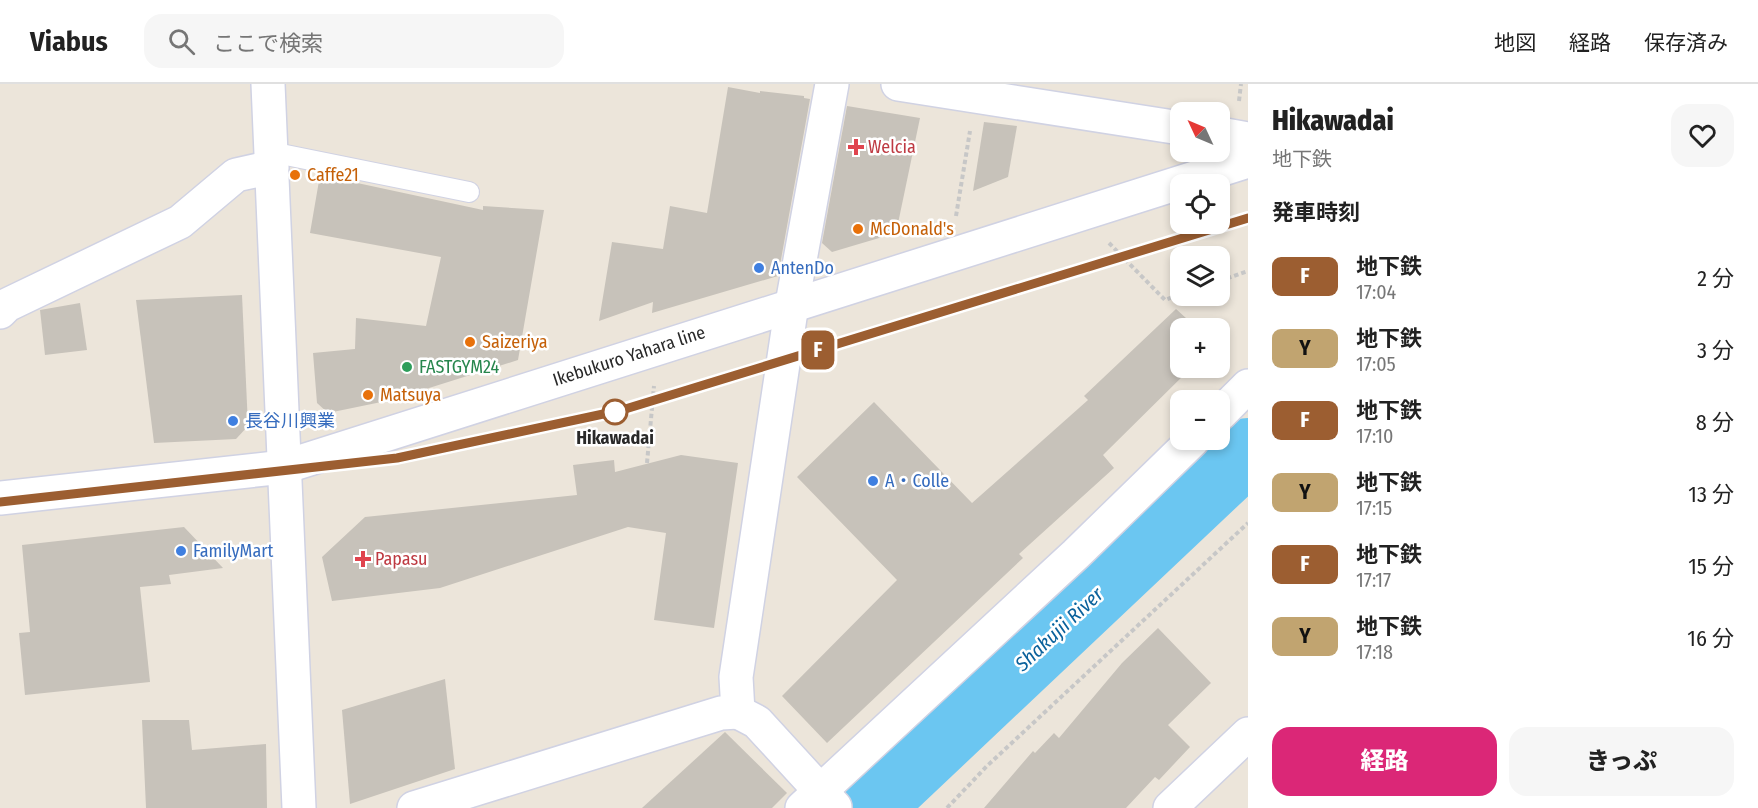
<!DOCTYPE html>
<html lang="ja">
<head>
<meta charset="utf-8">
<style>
  :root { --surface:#fff; --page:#f6f6f6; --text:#222; --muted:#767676; --line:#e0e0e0; --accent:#db2777 }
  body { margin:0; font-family:"Fira Sans Condensed","Noto Sans JP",sans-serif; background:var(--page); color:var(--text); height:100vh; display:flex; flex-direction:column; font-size:22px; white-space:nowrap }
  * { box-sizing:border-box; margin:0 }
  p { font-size:20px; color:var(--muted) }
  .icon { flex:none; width:33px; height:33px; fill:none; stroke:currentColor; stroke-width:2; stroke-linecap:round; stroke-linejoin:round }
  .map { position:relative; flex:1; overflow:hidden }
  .panel { display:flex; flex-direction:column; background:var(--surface); width:510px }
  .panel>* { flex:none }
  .badge { padding:0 12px; border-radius:9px; font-size:21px; line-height:39px }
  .needle { width:39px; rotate:314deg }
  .fabs { position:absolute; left:1170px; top:18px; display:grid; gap:12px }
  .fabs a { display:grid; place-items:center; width:60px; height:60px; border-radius:12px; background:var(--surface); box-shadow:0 3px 9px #0003; font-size:30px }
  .map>.badge { position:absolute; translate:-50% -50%; box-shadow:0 0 0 3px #fff }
  h2 { padding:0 24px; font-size:22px; line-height:54px }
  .round { display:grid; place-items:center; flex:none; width:63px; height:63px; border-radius:18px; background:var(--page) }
  .headline { display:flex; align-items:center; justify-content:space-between; height:102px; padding:0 24px }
  h1 { font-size:28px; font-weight:800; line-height:45px }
  .action { display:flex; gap:12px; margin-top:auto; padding:12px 24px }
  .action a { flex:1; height:69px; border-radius:18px; background:var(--accent); color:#fff; font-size:24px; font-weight:800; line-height:69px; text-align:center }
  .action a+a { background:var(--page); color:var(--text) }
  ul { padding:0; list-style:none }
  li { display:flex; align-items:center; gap:18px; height:72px; padding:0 24px }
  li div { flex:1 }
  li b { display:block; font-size:22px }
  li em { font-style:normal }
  li .badge { min-width:66px; font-weight:700; text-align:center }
  header { display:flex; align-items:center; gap:36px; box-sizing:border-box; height:84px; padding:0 30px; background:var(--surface); border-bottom:2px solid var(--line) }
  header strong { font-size:28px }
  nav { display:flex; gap:33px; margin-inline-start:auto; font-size:21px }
  .search { width:420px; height:54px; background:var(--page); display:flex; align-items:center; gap:15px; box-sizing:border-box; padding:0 21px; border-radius:18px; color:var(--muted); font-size:22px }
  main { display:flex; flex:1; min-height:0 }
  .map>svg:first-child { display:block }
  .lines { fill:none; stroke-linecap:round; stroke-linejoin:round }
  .river { stroke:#6bc6f1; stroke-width:66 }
  .building { fill:#c7c2ba }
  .lane-casing { stroke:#d0d2e3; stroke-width:22 }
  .street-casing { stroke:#d0d2e3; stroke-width:36 }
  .secondary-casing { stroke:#d0d2e3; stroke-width:36 }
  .path { stroke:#c7c7c7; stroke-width:4; stroke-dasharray:4.5 3; stroke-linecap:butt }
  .lane { stroke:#fff; stroke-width:20 }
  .street { stroke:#fff; stroke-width:33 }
  .secondary { stroke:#fff; stroke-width:33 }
  .line-casing { stroke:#fff; stroke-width:14 }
  .line { stroke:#9c5e31; stroke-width:9 }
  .health-dot { fill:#e0444e; stroke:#fff; stroke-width:2 }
  .food-dot { fill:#e8710a; stroke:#fff; stroke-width:2 }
  .shop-dot { fill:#3f7fe0; stroke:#fff; stroke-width:2 }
  .leisure-dot { fill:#2e9e5b; stroke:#fff; stroke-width:2 }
  .stop-dot { fill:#fff; stroke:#9c5e31; stroke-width:3 }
  .labels { text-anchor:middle; stroke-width:5; stroke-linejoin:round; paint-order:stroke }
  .health-label { font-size:18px; fill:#be3a42; stroke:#fff; text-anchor:start }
  .food-label { font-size:18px; fill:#c56008; stroke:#fff; text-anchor:start }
  .shop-label { font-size:18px; fill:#366cbe; stroke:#fff; text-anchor:start }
  .street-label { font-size:18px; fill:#292929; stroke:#fff }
  .leisure-label { font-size:18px; fill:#27864d; stroke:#fff; text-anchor:start }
  .stop-label { font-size:18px; font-weight:bold; fill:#292929; stroke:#fff }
  .water-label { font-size:20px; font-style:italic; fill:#0b629c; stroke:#fff }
</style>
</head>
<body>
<header>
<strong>Viabus</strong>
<div class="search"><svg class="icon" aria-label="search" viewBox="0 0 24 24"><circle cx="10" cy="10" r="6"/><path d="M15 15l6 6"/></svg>ここで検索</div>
<nav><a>地図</a><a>経路</a><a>保存済み</a></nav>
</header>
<main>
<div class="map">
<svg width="1248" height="724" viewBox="0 0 1248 724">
  <rect width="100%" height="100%" fill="#ece5da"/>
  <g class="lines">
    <path class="river" d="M870,724L1248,367"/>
  </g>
  <g class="building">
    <path d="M728,3L760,9V7L804,12V14L810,15L778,192L652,229L653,218L599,237L612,158L663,165L670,122L707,129Z"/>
    <path d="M847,22L920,34L896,149L832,168L822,159Z"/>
    <path d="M984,38L1017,42L1008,93L973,107Z"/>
    <path d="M320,91L483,126V122L544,126L518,276L391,316L328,329L317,319L313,269L355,265L356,234L426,242L441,173L310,149Z"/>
    <path d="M242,211L248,342L236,355L154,359L136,216Z"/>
    <path d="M80,219L87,266L45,271L40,226Z"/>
    <path d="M1176,225L1197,244H1180V284H1191L1103,371L1114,384L1019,470L1023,474L827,659L782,612L897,496L797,393L874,318L972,419L1088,316L1084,312Z"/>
    <path d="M681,371L738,379L714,544L654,536L666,449L628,443L440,504L332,517L322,473L365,433L577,411L573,381L614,376L615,388Z"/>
    <path d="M184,443L223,484L169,491L171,500L140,503L150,598L25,611L19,549L30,548L22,461Z"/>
    <path d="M1158,544L1211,599L1168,641L1190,663L1159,696L1155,693L1126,724H984L1033,667L1035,669L1054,649L1059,654L1122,579Z"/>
    <path d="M445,595L455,685L350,720L342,626Z"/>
    <path d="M142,636H189L192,666L266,660L267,724H146Z"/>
    <path d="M725,648L787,709L772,724H642Z"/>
  </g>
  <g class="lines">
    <g class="lane-casing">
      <path id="lane" d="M271,68L469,108"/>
    </g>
    <g class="street-casing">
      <g id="street">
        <path d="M0,228L7,221L180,138L236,91L272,83"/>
        <path d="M1220,330L1248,302"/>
        <path d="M738,628L757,638L835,723"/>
        <path d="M414,724L721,629L738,628L736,593L792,220L832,0"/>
        <path d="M802,724L1076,470L1193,356"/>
        <path d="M1170,724L1248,650"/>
      </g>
    </g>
    <g class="secondary-casing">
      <g id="secondary">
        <path d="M268,0L299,724"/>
        <path d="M898,0L1180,44"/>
        <path d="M1220,50L1248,55"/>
        <path d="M0,414L284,383L1248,77"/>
      </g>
    </g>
    <g class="path">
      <path d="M1239,17L1241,0"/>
      <path d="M956,132L970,47"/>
      <path d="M1109,159L1165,216L1180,210"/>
      <path d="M1220,197L1248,187"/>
      <path d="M647,379L654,302"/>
      <path d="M947,724L987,682L1248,439"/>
    </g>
    <use href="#lane" class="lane"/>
    <use href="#street" class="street"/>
    <use href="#secondary" class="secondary"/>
  </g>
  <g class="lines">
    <g class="line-casing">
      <path id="line" d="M0,418L397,374L622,326L1248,134"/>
    </g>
    <use href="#line" class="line"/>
  </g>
  <g class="health-dot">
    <path d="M853 54h6v6h6v6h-6v6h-6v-6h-6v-6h6z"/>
    <path d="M360 466h6v6h6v6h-6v6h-6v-6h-6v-6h6z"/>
  </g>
  <g class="food-dot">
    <circle cx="295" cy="91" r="6"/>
    <circle cx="858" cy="145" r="6"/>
    <circle cx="470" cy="258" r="6"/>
    <circle cx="368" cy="311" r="6"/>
  </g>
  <g class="shop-dot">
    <circle cx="759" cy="184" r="6"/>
    <circle cx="233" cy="337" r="6"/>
    <circle cx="873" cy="397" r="6"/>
    <circle cx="181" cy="467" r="6"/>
  </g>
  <circle class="leisure-dot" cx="407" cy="283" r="6"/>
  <circle class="stop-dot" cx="615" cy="328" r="12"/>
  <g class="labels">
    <g class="health-label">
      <text x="868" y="69">Welcia</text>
      <text x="375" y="481">Papasu</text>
    </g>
    <g class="food-label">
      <text x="307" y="97">Caffe21</text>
      <text x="870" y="151">McDonald's</text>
      <text x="482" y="264">Saizeriya</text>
      <text x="380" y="317">Matsuya</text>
    </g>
    <g class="shop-label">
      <text x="771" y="190">AntenDo</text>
      <text x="245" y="343">長谷川興業</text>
      <text x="885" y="403">A・Colle</text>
      <text x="193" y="473">FamilyMart</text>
    </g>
    <g class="street-label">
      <text transform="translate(629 272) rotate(-18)" y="6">Ikebukuro Yahara line</text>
    </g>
    <g class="leisure-label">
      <text x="419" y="289">FASTGYM24</text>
    </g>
    <g class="stop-label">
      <text x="615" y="360">Hikawadai</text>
    </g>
    <g class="water-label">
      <text transform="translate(1059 545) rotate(-43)" y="7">Shakujii River</text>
    </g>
  </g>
</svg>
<div class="fabs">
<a><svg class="needle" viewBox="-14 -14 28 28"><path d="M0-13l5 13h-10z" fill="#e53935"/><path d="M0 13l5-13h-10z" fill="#767676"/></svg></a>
<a><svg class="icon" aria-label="locate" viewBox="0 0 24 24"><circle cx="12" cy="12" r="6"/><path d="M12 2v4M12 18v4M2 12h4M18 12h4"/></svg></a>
<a><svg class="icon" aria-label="layers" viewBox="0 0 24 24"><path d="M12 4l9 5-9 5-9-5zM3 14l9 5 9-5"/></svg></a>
<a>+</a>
<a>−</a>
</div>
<b class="badge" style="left:818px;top:266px;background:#9c5e31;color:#fff">F</b>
</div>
<section class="panel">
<div class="headline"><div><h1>Hikawadai</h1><p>地下鉄</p></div><a class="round"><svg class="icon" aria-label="heart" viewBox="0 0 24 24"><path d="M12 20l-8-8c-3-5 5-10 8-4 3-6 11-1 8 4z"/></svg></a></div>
<h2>発車時刻</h2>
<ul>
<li><span class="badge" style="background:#9c5e31;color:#fff">F</span><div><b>地下鉄</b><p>17:04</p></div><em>2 分</em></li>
<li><span class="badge" style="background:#c1a470;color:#111">Y</span><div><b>地下鉄</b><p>17:05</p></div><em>3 分</em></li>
<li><span class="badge" style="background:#9c5e31;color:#fff">F</span><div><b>地下鉄</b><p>17:10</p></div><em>8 分</em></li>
<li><span class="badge" style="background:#c1a470;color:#111">Y</span><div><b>地下鉄</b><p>17:15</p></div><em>13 分</em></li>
<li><span class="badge" style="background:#9c5e31;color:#fff">F</span><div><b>地下鉄</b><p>17:17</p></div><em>15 分</em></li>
<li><span class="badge" style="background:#c1a470;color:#111">Y</span><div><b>地下鉄</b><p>17:18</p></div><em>16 分</em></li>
</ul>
<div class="action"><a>経路</a><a>きっぷ</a></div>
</section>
</main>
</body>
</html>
